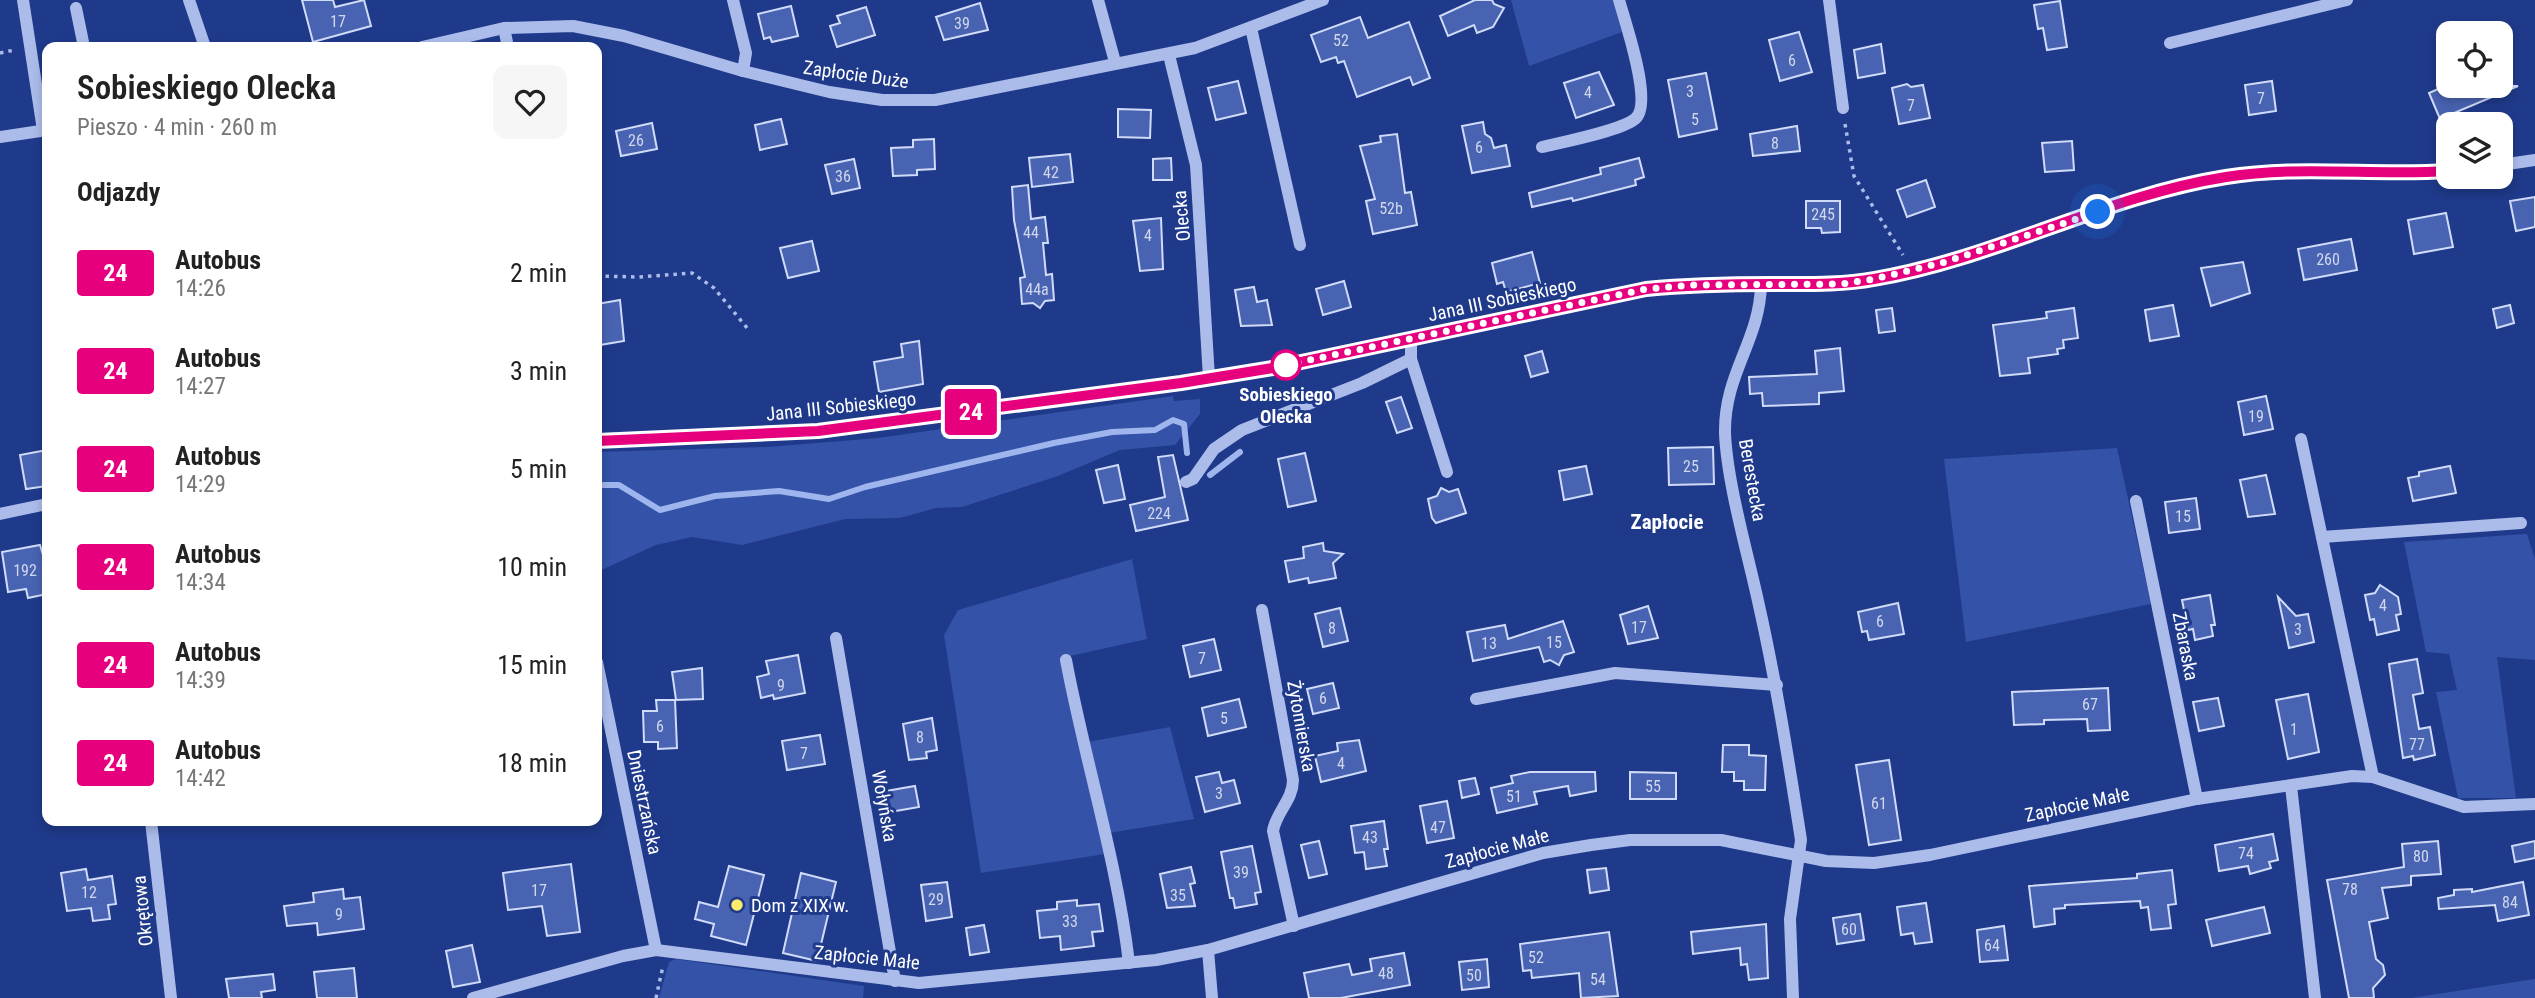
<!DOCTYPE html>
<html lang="pl">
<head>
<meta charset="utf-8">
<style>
  :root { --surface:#fff; --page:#f6f6f6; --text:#222; --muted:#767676 }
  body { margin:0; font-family:"Roboto Condensed",sans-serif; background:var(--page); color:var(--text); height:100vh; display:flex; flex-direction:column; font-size:26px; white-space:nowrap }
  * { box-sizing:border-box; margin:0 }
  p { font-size:23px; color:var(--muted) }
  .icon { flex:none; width:38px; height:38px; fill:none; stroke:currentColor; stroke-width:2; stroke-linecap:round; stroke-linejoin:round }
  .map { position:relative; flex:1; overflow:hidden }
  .panel { position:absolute; left:42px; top:42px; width:560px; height:784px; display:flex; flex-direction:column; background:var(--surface); border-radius:14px; box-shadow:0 4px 10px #0003 }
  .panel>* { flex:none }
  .badge { padding:0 14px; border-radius:5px; font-size:24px; line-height:46px }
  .fabs { position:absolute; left:2436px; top:21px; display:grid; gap:14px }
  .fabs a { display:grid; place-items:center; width:77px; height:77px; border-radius:14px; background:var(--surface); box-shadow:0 4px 10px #0003; font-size:35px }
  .you { position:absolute; width:35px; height:35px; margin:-18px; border:5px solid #fff; border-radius:50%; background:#1a73e8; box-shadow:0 0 0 10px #1a73e833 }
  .map>.badge { position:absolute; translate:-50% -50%; box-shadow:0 0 0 4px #fff }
  h2 { padding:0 35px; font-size:26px; line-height:63px }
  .round { display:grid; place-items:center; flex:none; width:74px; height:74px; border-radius:14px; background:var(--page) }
  .headline { display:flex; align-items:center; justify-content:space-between; height:119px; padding:0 35px }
  h1 { font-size:33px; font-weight:600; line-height:52px }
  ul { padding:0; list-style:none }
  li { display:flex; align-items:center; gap:21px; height:98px; padding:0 35px }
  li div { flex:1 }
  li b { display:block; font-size:26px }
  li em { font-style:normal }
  li .badge { min-width:77px; font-weight:700; text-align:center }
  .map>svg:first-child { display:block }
  .green { fill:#3352a8 }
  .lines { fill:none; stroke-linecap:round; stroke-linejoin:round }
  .stream { stroke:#9fb5ed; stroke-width:6 }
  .building { fill:#4863b2; stroke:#d0dbf8; stroke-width:2 }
  .path { stroke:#abbceb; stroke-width:3.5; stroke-dasharray:3.5 5; stroke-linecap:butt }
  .minor { stroke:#abbceb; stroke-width:12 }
  .line-casing { stroke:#fff; stroke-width:16 }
  .line { stroke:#e6007e; stroke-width:10 }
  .walk { stroke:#fff; stroke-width:7; stroke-dasharray:0 12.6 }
  .stop-dot { fill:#fff; stroke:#e6007e; stroke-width:3.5 }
  .poi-dot { fill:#f9eb6c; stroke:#1f3a8a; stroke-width:2.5 }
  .labels { text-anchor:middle; stroke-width:6; stroke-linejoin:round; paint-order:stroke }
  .number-label { font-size:16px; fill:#d1d8ec }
  .street-label { font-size:19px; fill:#fff; stroke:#1f3a8a }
  .stop-label { font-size:19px; font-weight:bold; fill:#fff; stroke:#1f3a8a }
  .poi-label { font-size:19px; fill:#fff; stroke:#1f3a8a; text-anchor:start }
  .neighbourhood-label { font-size:21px; font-weight:bold; fill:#fff; stroke:#1f3a8a }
</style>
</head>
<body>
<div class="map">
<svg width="2535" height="998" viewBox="0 0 2535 998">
  <rect width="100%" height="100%" fill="#1f3a8a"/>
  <g class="green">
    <path d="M1511,0H1613L1622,32L1529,66Z"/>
    <path d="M1173,396L1174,401L1200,399V414L1175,445L1120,450L1058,476L962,507L936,508L900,518L845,519L742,545L692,537L656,545L597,572V452L768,447L878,438Z"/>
    <path d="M2117,448L2151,604L1966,642L1944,459Z"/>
    <path d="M2527,534L2535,559V660L2497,657L2516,798H2458L2436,692L2457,690L2449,654L2426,652L2404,542Z"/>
    <path d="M1132,559L1147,639L1061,658L1105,854L981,873L944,635L958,610Z"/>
    <path d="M1170,727L1194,819L1109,833L1087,742Z"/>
    <path d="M676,959L864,986L863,998H659L669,962Z"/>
    <path d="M2535,979V998H2411Z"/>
  </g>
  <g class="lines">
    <g class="stream">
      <path d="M1210,475L1240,452"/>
      <path d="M597,485H619L660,510L715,496L779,491L829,499L865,487L1054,443L1112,432L1155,430L1173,420L1184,424L1187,453"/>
    </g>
  </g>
  <g class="building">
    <path d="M302,0H333L335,7L364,0L371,26L313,42Z"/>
    <path d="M1475,0H1492L1494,4L1504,8L1493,27L1477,33L1474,25L1448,36L1440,16Z"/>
    <path d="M2060,1L2067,47L2047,50L2043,28L2038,29L2034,5Z"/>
    <path d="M980,3L988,30L944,40L936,17Z"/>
    <path d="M791,6L798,36L772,42L770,37L764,39L758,14Z"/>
    <path d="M866,7L875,35L837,47L830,26L840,23L837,16Z"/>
    <path d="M1360,17L1368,38L1409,22L1430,78L1413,85L1410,77L1357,97L1344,61L1338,63L1336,57L1321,62L1311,35Z"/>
    <path d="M1799,32L1812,72L1780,81L1769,40Z"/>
    <path d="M1881,44L1885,73L1858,78L1854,50Z"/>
    <path d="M1599,72L1614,105L1576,118L1564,83Z"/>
    <path d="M1706,73L1717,129L1679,137L1668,80Z"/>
    <path d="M1238,81L1246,113L1216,120L1208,88Z"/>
    <path d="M2272,81L2276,111L2249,115L2245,85Z"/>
    <path d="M1907,84L1911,87L1923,85L1930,118L1899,124L1892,88Z"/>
    <path d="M2445,86H2518L2440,119L2429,93Z"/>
    <path d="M1118,109L1151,110L1150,138L1118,137Z"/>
    <path d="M781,119L787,144L760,150L755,125Z"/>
    <path d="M1483,122L1485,134L1491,138L1494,148L1506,145L1510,166L1472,173L1462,126Z"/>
    <path d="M652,123L657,149L621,156L616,131Z"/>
    <path d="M1797,126L1800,151L1753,156L1750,134Z"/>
    <path d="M1397,134L1405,193L1411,192L1417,225L1373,234L1366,201L1375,199L1360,146L1381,142L1380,136Z"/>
    <path d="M934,139L935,169L917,170V175L893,176L891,148L913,147V140Z"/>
    <path d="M2072,141L2074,170L2045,172L2042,143Z"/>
    <path d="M1070,154L1073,182L1032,187L1029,158Z"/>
    <path d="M1171,158L1172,180H1153V159Z"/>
    <path d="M1639,158L1644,177L1635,180L1636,185L1573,201L1572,198L1532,207L1529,193L1601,174L1600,168Z"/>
    <path d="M854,159L860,188L832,194L825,165Z"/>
    <path d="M1926,180L1935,207L1907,217L1897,190Z"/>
    <path d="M1028,185L1031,219L1045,217L1048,243H1043L1046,275L1052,274L1054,300L1045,301L1040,308L1033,303L1022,304L1020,278L1025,277L1014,220L1012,187Z"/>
    <path d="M2535,197V227L2516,231L2510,201Z"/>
    <path d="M1806,201H1840V232L1822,233L1821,228H1806Z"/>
    <path d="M2446,213L2453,247L2414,254L2408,220Z"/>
    <path d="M1161,218L1163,269L1140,271L1133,221Z"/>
    <path d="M2351,239L2357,270L2304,280L2298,249Z"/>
    <path d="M812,241L819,271L788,278L780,248Z"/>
    <path d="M1532,252L1540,283L1506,292L1503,282L1497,284L1492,263Z"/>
    <path d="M2243,262L2250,293L2211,306L2201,268Z"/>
    <path d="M1344,281L1351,307L1323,315L1316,289Z"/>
    <path d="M1254,287L1257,302L1267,300L1272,325L1241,326L1235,290Z"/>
    <path d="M620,300L624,341L600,345L597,304Z"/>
    <path d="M2173,305L2179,336L2150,341L2145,310Z"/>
    <path d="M2510,305L2514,323L2497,328L2493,309Z"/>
    <path d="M1892,308L1895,331L1879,333L1876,310Z"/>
    <path d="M2074,308L2078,338L2063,340L2064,348L2057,349L2058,354L2028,358L2030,373L2000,376L1993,325L2047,318L2046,312Z"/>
    <path d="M919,341L923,384L879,392L874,362L903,357L901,344Z"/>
    <path d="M1840,348L1844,391L1819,393V404L1763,406L1762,393L1750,394L1749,377L1817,374L1815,351Z"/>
    <path d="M1542,351L1548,372L1531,377L1525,356Z"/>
    <path d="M2266,396L2273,429L2244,435L2238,402Z"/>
    <path d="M1401,397L1412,428L1397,433L1386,402Z"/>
    <path d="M1713,447L1714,484L1669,485L1668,448Z"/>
    <path d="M47,450V486L26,489L20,455Z"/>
    <path d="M1305,453L1316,501L1288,507L1278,459Z"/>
    <path d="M1173,455L1188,520L1136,531L1130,505L1165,497L1158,457Z"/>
    <path d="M1118,465L1125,499L1104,503L1096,470Z"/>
    <path d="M1586,466L1592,494L1564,500L1559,471Z"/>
    <path d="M2450,466L2456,493L2413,501L2408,478L2419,476V472Z"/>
    <path d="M2266,475L2275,514L2248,517L2240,480Z"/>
    <path d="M1441,488L1449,492L1458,489L1466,513L1436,523L1432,518L1428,499L1437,496Z"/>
    <path d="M2196,498L2200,529L2169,533L2165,502Z"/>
    <path d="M1323,543L1324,551L1343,554L1333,563L1336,578L1309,583L1308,578L1289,582L1285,561L1304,558L1303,547Z"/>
    <path d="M40,545L47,568V594L28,598L26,589L8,592L2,552Z"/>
    <path d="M2380,585L2398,597L2401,614L2396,615L2399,630L2377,635L2374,619L2370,620L2365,595L2375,593Z"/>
    <path d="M2210,595L2215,625H2211L2213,636L2195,640L2193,629L2188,630L2182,600Z"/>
    <path d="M2278,597L2296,616L2308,614L2314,642L2289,648Z"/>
    <path d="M1898,603L1904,634L1869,640L1867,631L1862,632L1858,612Z"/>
    <path d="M1648,606L1658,638L1628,644L1620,615Z"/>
    <path d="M1340,608L1348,641L1323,647L1315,614Z"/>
    <path d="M1563,621L1574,652L1564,655L1559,665L1550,660L1544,662L1539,647L1473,661L1467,632L1505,625L1508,639Z"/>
    <path d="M1214,639L1221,670L1190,677L1183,646Z"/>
    <path d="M798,655L805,693L774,699L773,695L761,698L757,677L769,674L766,661Z"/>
    <path d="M2417,659L2423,693L2413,695L2419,729L2430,727L2435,755L2414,760L2413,756L2403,758L2389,664Z"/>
    <path d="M702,668L703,699L676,700L672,672Z"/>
    <path d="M1333,683L1339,708L1313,714L1307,689Z"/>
    <path d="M2108,688L2110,730L2088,731L2087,719L2044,720V724L2014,725L2012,692Z"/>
    <path d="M2308,694L2319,752L2288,759L2276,700Z"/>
    <path d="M2218,698L2224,726L2199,731L2193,702Z"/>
    <path d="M1239,699L1246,727L1208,736L1202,708Z"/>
    <path d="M656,700H675L677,748L658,749V742H644L643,711H657Z"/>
    <path d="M932,718L937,750L926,752L927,758L909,760L903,724Z"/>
    <path d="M820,735L825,764L787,770L782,741Z"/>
    <path d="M1359,740L1366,771L1321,782L1315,756L1338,751L1337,743Z"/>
    <path d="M1723,745H1749V755L1766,756L1765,790H1744V781H1734V772H1722Z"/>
    <path d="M1889,760L1901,840L1869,845L1856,765Z"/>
    <path d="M1219,772L1222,783L1234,780L1240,803L1205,812L1196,777Z"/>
    <path d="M1530,772H1595L1596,791L1570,796L1568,786L1534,792L1537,804L1497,813L1491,788L1513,783L1511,776Z"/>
    <path d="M1630,772L1676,773V799H1630Z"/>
    <path d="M1475,778L1479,794L1462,798L1459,781Z"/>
    <path d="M915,786L919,807L884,813L880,792Z"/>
    <path d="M1447,801L1454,838L1427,843L1420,806Z"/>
    <path d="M1384,821L1388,849H1384L1387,866L1366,869L1364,852L1355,853L1351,826Z"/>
    <path d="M2273,834L2278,860L2269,862L2271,868L2250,874L2248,866L2219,871L2215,845Z"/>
    <path d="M1319,841L1327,874L1309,878L1301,845Z"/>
    <path d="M2438,841L2441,874L2411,876V885L2382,888L2388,918L2369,922L2376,959L2383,965L2385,975L2373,988L2374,998H2349L2327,880L2404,867L2402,844Z"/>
    <path d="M2535,841V858L2515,862L2512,846Z"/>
    <path d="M1252,846L1261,892L1255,893L1257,904L1235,908L1233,898H1230L1221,852Z"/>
    <path d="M571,864L580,932L547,936L542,906L508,910L503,873Z"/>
    <path d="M729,866L764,875L746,945L711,936L714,924L695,919L699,902L718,907Z"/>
    <path d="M1191,867L1195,883L1190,884L1195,906L1167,908L1160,874Z"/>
    <path d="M1606,868L1609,890L1590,893L1587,870Z"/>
    <path d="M86,869L88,880L112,876L116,904L108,905L110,919L93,921L91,908L67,911L61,873Z"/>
    <path d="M2172,870L2176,904L2168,905L2171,928L2151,930L2148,907L2141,908L2140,901L2065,905V908L2054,909L2055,924L2034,927L2029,886L2137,878V874Z"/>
    <path d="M801,873L836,882L817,961L783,953Z"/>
    <path d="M947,882L952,917L926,921L921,885Z"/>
    <path d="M2523,882L2529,915L2498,921L2495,905L2439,909L2438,898L2454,895V890L2472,889V892Z"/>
    <path d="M343,889L344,899L360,897L364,929L318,935L317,923L287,926L284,906L314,902L313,893Z"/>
    <path d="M1077,900V906L1099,904L1103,931L1092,932L1094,946L1061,950L1060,936L1040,938L1037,911L1057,909V902Z"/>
    <path d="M1926,903L1932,942L1915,944L1913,933L1901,935L1897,907Z"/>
    <path d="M2264,907L2270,933L2212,946L2206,920Z"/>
    <path d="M1860,914L1864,940L1837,944L1833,918Z"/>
    <path d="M1766,924L1768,978L1749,980L1747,964L1741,965L1740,948L1693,954L1691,932Z"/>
    <path d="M984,925L989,952L970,955L966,928Z"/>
    <path d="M2004,926L2008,960L1980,962L1977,930Z"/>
    <path d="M1609,932L1618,996L1581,998L1579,973L1532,978L1531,970L1523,971L1520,944Z"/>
    <path d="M472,945L480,982L453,987L446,951Z"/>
    <path d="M1404,953L1410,985L1341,998H1309L1304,973L1349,964L1352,975L1372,971L1370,959Z"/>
    <path d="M1487,959L1489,987L1462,990L1459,962Z"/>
    <path d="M354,968L357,998H317L314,972Z"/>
    <path d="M273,974L275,990L261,992L262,998H229L226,979Z"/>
  </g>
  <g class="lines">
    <g class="path">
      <path d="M58,47L66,46"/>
      <path d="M0,53L15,50"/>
      <path d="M1845,124L1854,176L1903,255"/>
      <path d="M597,276L639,277L692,273L714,288L748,329"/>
      <path d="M597,421H602"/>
      <path d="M656,998L663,966"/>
    </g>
    <g class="minor">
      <path d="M23,0L43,130"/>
      <path d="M189,0L205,47"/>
      <path d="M733,0L746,53L743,71"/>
      <path d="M1098,0L1115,62"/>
      <path d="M1829,0L1843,108"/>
      <path d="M76,8L84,47"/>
      <path d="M504,28L508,47"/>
      <path d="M1251,28L1300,245"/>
      <path d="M2170,43L2347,0"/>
      <path d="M422,47L504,28L573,26L624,36L743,71L829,92L882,100H935L1195,48L1323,0"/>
      <path d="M1169,55L1196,165L1209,378"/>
      <path d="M0,137L47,130"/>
      <path d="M1542,147C1563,142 1620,131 1635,119C1654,104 1625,22 1619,0"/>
      <path d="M2501,165L2535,160"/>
      <path d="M1761,284C1760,341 1724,373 1725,433C1727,482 1747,551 1758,601C1775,676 1787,751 1799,827L1801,840L1790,919L1793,998"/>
      <path d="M1411,338V359L1447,472"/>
      <path d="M2301,439L2373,777"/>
      <path d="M597,441L818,431L1181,383L1273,368L1646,289C1688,285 1731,284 1773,284C1807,284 1841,285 1874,279C1992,259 2108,194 2226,177C2300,166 2374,176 2448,171"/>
      <path d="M1186,482L1193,479L1214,449L1242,430L1362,383L1411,359"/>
      <path d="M2136,501L2197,799"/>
      <path d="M0,514L47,504"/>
      <path d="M2322,537L2521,523"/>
      <path d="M1262,610L1293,780C1293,800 1276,812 1273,831L1294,926"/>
      <path d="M836,638L895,981"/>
      <path d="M1066,660C1085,761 1117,861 1129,963"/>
      <path d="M597,662L656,950"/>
      <path d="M1476,699L1615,673L1777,685"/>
      <path d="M2291,786L2315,998"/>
      <path d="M151,821L171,998"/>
      <path d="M1208,950L1212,998"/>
      <path d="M473,998L623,956L656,950L919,983L1156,960L1208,950L1543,853L1591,845L1630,840H1721L1826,861L1874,863L1930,855L2197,799L2352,776L2373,777L2464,807L2535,804"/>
    </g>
  </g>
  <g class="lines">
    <g class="line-casing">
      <path id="line" d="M597,441L818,431L1181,383L1273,368L1646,289C1688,285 1731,284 1773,284C1807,284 1841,285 1874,279C1994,259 2105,196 2226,177C2300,165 2374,176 2448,171"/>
    </g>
    <use href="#line" class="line"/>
    <path class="walk" d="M1286,365L1646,289L1694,285L1841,284L1874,279L1945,262L2098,212"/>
  </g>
  <circle class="stop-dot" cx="1286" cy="365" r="14"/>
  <circle class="poi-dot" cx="737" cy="905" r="7"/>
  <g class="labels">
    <g class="number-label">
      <text x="338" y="27">17</text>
      <text x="962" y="29">39</text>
      <text x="1341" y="46">52</text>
      <text x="1792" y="66">6</text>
      <text x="1690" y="97">3</text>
      <text x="1588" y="98">4</text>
      <text x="2261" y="104">7</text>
      <text x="1911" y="111">7</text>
      <text x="1695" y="125">5</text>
      <text x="636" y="146">26</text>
      <text x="1775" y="149">8</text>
      <text x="1479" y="153">6</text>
      <text x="1051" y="178">42</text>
      <text x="843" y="182">36</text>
      <text x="1391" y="214">52b</text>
      <text x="1823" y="220">245</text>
      <text x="1031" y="238">44</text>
      <text x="1148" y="241">4</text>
      <text x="2328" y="265">260</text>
      <text x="1037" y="295">44a</text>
      <text x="2256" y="422">19</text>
      <text x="1691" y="472">25</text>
      <text x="1159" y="519">224</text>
      <text x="2183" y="522">15</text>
      <text x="25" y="576">192</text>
      <text x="2383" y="611">4</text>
      <text x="1880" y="627">6</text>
      <text x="1639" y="633">17</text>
      <text x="1332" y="634">8</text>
      <text x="2298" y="635">3</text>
      <text x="1554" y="648">15</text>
      <text x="1489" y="649">13</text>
      <text x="1202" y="664">7</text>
      <text x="781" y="691">9</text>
      <text x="1323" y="704">6</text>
      <text x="2090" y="710">67</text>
      <text x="1224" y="724">5</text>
      <text x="660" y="732">6</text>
      <text x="2294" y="735">1</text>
      <text x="920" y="743">8</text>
      <text x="2417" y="750">77</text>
      <text x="804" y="759">7</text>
      <text x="1341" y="769">4</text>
      <text x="1653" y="792">55</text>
      <text x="1219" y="799">3</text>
      <text x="1514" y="802">51</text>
      <text x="1879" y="809">61</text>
      <text x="1438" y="833">47</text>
      <text x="1370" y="843">43</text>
      <text x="2246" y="859">74</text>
      <text x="2421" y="862">80</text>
      <text x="1241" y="878">39</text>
      <text x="2350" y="895">78</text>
      <text x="539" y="896">17</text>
      <text x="89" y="898">12</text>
      <text x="1178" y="901">35</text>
      <text x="936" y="905">29</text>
      <text x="2510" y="908">84</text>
      <text x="339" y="920">9</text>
      <text x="1070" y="927">33</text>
      <text x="1849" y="935">60</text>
      <text x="1992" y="951">64</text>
      <text x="1536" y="963">52</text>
      <text x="1386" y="979">48</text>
      <text x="1474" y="981">50</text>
      <text x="1598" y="985">54</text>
    </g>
    <g class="street-label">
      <text transform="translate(856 74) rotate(8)" y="7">Zapłocie Duże</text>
      <text transform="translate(1181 216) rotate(-95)" y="7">Olecka</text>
      <text transform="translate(1502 299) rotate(-12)" y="7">Jana III Sobieskiego</text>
      <text transform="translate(841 406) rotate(-6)" y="7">Jana III Sobieskiego</text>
      <text transform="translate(1753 480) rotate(80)" y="7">Berestecka</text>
      <text transform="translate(2186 646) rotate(79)" y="7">Zbaraska</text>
      <text transform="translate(1302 726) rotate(80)" y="7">Żytomierska</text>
      <text transform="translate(645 802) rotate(78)" y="7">Dniestrzańska</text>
      <text transform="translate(2077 804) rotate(-12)" y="7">Zapłocie Małe</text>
      <text transform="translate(885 806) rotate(80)" y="7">Wołyńska</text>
      <text transform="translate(1497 848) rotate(-15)" y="7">Zapłocie Małe</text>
      <text transform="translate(142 911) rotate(-96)" y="7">Okrętowa</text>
      <text transform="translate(867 957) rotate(6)" y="7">Zapłocie Małe</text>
    </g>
    <g class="stop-label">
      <text x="1286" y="401">Sobieskiego<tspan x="1286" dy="22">Olecka</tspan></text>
    </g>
    <g class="poi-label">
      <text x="751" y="912">Dom z XIX w.</text>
    </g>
    <g class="neighbourhood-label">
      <text x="1667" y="529">Zapłocie</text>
    </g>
  </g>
</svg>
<div class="fabs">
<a><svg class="icon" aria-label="locate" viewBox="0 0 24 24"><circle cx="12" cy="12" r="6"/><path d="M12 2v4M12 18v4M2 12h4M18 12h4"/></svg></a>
<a><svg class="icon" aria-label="layers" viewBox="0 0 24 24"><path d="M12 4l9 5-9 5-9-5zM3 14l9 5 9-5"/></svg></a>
</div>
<div class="you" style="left:2098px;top:212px"></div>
<b class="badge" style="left:971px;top:412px;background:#e6007e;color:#fff">24</b>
<section class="panel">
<div class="headline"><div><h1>Sobieskiego Olecka</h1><p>Pieszo · 4 min · 260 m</p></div><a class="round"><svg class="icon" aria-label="heart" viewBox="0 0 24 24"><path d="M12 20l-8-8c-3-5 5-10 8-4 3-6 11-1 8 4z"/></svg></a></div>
<h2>Odjazdy</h2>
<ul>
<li><span class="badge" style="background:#e6007e;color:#fff">24</span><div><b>Autobus</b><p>14:26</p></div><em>2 min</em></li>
<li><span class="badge" style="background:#e6007e;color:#fff">24</span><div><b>Autobus</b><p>14:27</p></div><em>3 min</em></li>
<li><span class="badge" style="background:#e6007e;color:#fff">24</span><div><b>Autobus</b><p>14:29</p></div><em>5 min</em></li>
<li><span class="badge" style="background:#e6007e;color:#fff">24</span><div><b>Autobus</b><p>14:34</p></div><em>10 min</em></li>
<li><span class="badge" style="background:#e6007e;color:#fff">24</span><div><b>Autobus</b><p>14:39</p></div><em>15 min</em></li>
<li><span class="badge" style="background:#e6007e;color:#fff">24</span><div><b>Autobus</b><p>14:42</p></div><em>18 min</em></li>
</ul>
</section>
</div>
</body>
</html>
